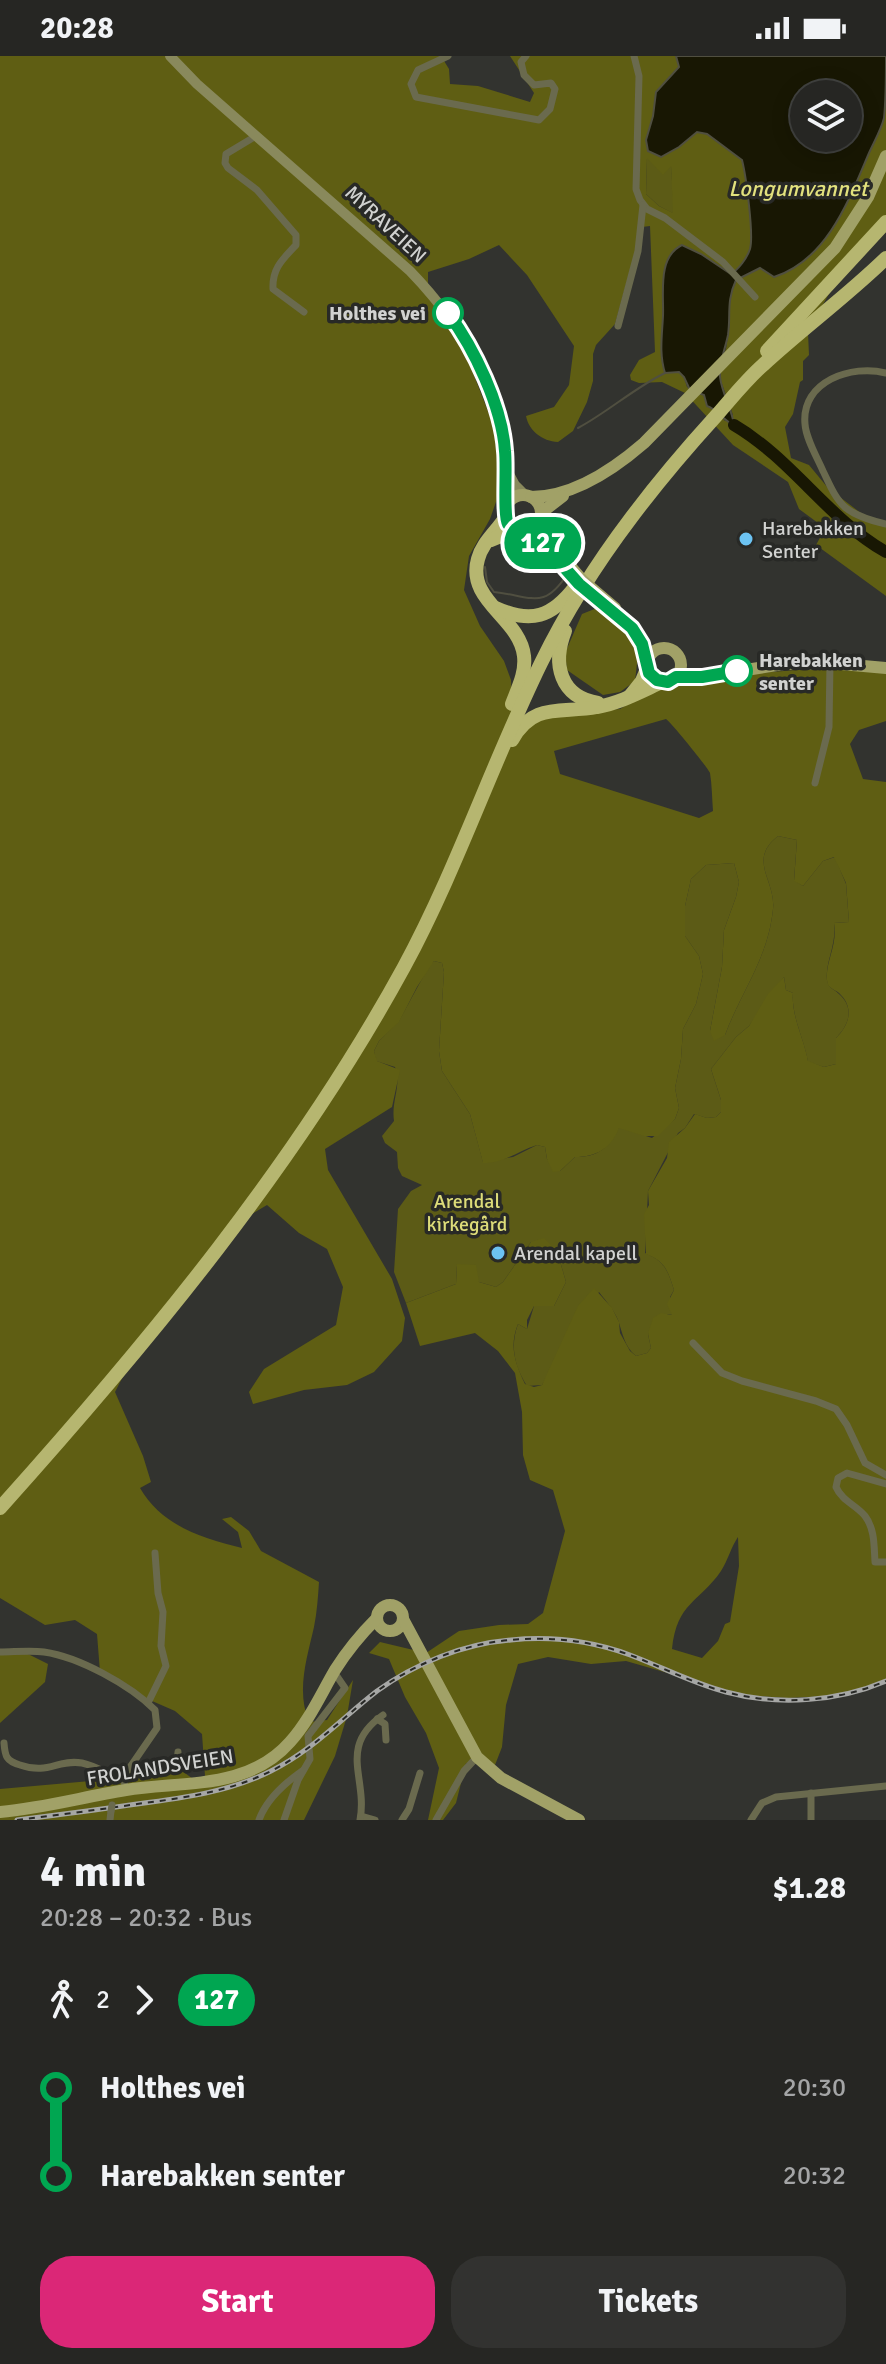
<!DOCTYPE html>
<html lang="en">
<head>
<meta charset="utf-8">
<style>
  :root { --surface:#262623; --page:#323230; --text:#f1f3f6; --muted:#a4a5a6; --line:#424341; --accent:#db2777 }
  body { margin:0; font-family:Signika,sans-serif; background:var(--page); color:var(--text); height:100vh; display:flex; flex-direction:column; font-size:30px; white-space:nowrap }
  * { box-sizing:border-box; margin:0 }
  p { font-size:26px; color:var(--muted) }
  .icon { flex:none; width:44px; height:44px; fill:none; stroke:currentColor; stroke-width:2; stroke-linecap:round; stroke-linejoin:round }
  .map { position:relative; height:1764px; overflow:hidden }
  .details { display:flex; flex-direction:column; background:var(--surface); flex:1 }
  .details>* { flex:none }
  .badge { padding:0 16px; border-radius:26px; font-size:28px; line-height:52px }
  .tools { position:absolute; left:790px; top:24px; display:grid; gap:16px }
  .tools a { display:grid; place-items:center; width:72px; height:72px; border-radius:50%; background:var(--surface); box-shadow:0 4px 20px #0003,0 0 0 2px var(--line); font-size:40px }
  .map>.badge { position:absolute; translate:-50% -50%; box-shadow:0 0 0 4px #fff }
  .legs { display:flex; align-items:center; gap:12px; height:88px; padding:0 40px; font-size:26px }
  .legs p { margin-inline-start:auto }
  .overview { display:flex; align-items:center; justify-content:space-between; height:136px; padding:0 40px }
  h1 { font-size:44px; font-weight:700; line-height:60px }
  .primary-button { display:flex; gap:16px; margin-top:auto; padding:16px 40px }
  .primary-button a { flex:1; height:92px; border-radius:32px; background:var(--accent); color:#fff; font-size:32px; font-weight:700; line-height:92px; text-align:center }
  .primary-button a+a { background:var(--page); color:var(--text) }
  ul { padding:0 40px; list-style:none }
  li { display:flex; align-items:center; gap:28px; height:88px; font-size:30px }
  li i { display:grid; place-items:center; width:12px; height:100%; margin:0 10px; background:currentColor }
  li i::after { content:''; width:20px; height:20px; margin:-10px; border:6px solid; border-radius:50%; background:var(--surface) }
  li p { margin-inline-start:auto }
  li:first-child i { background:linear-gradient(#0000 50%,currentColor 0) }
  li:last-child i { background:linear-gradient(currentColor 50%,#0000 0) }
  .status { display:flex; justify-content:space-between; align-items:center; height:56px; padding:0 40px; background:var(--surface); direction:ltr }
  .status svg { height:22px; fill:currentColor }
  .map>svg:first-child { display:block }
  .green { fill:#5c5b16 }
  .forest { fill:#5f5e13; fill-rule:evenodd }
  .water { fill:#181703; stroke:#504f40; stroke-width:2; fill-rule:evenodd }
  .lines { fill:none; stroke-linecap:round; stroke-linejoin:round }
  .stream { stroke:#504f40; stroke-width:2 }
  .river { stroke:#181703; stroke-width:12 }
  .street { stroke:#6a6a4e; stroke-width:7 }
  .secondary { stroke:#89895c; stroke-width:10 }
  .primary { stroke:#a1a167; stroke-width:12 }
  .highway { stroke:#b6b670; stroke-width:14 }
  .rail-casing { stroke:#a6a7a5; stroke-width:5 }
  .rail { stroke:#282926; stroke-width:2; stroke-dasharray:6; stroke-linecap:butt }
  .street-bridge { stroke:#6a6a4e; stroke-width:7 }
  .primary-bridge { stroke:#a1a167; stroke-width:12 }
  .line-1-casing { stroke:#fff; stroke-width:18 }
  .line-1 { stroke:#00a651; stroke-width:12 }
  .stop-1-dot { fill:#fff; stroke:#00a651; stroke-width:4 }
  .poi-dot { fill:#6cc3f2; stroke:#282926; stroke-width:3 }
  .labels { text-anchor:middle; stroke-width:7; stroke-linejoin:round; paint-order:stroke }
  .street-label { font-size:20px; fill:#d1d2d0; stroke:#282926 }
  .stop-label { font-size:20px; font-weight:bold; fill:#d1d2d0; stroke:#282926; text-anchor:end }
  .poi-label { font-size:20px; fill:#d1d2d0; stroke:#282926; text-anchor:start }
  .park-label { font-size:20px; fill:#dddc79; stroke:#282926 }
  .water-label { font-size:22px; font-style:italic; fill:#e2e17d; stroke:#282926 }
</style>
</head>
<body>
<div class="status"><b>20:28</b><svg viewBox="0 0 49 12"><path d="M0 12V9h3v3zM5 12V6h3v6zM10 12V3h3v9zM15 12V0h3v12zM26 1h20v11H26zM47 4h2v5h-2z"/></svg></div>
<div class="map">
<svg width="886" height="1764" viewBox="0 0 886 1764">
  <rect width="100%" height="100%" fill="#32332f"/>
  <g class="green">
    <path d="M647,100L671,108L674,158L659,150L646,138Z"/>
    <path d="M778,780L797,784L794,824L803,830L823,805L835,801L846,828L849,866L834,867C837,888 825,906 827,924C828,932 834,933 839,938C855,952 849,969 836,982V1008L824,1011L808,1006C804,982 791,960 793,937L786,934L784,921L749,970L736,981L711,1013L721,1044V1056L716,1061L707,1062L694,1058L685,1072L678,1077L648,1135L645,1197C665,1205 668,1215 674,1234L670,1241L673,1259L666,1258L648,1278L651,1292L647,1297L636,1300C624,1290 623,1278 618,1264C614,1254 606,1245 599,1236L542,1329L527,1330C514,1310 510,1290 518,1268L527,1273L534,1250H554L566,1226L557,1195L531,1186L503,1226L496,1231L479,1226L457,1209L456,1228L406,1247L394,1216L398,1153L411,1135L422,1129L402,1120L398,1112L397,1096L385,1087L382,1080L394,1065C391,1044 402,1030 395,1011L376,1005L374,995L379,985L399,965L429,910L434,905L442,907L444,916L439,995L442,1015L470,1058L483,1106L513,1101L537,1089L545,1091L547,1103L560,1115L575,1101C600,1101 607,1092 619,1071L652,1082L675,1063L679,1052L675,1032L681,1003L683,973L696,948L703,918L699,900L685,880V850L691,823L706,809L734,807L739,826L736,841L724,874L722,911L710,975L725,979C741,936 768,903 773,853C776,825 747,804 778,780Z"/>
  </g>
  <g class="forest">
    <path d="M0,0H441L449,13L450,28L478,30L530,46L534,37L510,0H676L679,11L656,36L653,60L646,84L679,91L697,76L707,78L742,104C746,119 754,179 750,193C747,202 739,213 731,218L701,198L663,223V255L678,316L684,321L687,331L704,339L725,365L733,359L721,325L720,308L726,293L730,266L727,253L735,224L833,173L853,136L884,62L886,38V177L882,171L830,236L812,268L808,277L809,299L803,305V324L800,326L793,358L785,371L791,402L809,409L828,432L862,458L886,466V540L816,489L822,478L818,467L799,453L788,426L733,389L685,337L662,326L639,327L631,324L630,319L639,304L655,296L650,170L642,171L615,268L596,289L593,298V325L587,346L573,375L558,386C542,385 529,375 526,360L554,351L569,329L574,290L527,219L499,189L469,203L428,216V231L468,304L498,381L504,423L490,463L469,500L464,534L480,570L504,605L511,624L513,666L551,658L620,653L650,635L683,623L796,614H886V665L859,674L850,688L863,723L886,726V1624L869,1632L829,1640L787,1642L744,1639L626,1605L591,1608L548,1601L518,1608L506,1649L502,1691L495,1709L466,1707L456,1747L443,1764H428L439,1712L426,1677L405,1641L389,1603L369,1597L380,1586L426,1597L459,1575L499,1569L528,1568L543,1557L565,1475L553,1434L530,1424L523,1399L522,1356L515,1317L498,1295L475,1277L420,1290L406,1247L456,1228L457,1208L476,1209L479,1226L496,1231L503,1226L531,1186L544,1182L557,1195L566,1226L554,1250H534L527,1264V1273L518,1268C509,1290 515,1307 525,1328L534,1331L542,1329L578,1250L594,1232L612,1252L619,1266L620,1277L630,1295L636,1300L647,1297L651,1292L648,1278L653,1262L661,1257L672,1259L667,1248L674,1234C668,1215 665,1205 646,1198L644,1158L649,1149L648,1135L667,1102L669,1086L685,1072L695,1058L707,1062L716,1061L721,1056V1044L711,1013L736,981L749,970L768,938L784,921L786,934L793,937C791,960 804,982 808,1005L824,1011L836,1008V982C849,969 855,952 839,937C834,933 827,932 827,924C825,906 838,889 834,867L849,866L846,827L834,801L823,805L803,830L794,825L797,784L778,780C747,804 776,825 773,853C768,903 741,936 725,979L714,985L710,975L722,911L724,874L736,841L739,826L734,807L706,809L691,823L685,850V880L699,900L703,918L696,948L683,973L681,1003L675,1032L679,1052L675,1063L658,1080H644L619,1072C611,1092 597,1101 575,1101L560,1115L553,1116L547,1103L545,1091L537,1089C518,1095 505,1107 483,1107L470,1058L442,1015L439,995L444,916L442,907L434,905L417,931L399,966L379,985L374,995L377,1005L400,1014L392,1051L325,1093L328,1114L392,1223L405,1262L402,1285L374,1316L347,1329L304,1334L253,1348L249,1336L264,1313L336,1269L343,1231L327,1193L299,1177L267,1149L237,1167L134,1299L115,1336L143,1400L151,1426L140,1432C162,1470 202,1482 242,1492L238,1476L222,1463L231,1461L249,1475L261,1495L319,1526C318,1541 317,1556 314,1571C307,1602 296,1635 309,1666L327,1664L353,1624L347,1660L335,1700L304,1764H0V1733L113,1723L135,1711L165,1702L197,1726L205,1720L202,1678L175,1655L136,1638L100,1616L97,1578L75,1564L45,1569L0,1542ZM647,102L663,119L671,110L673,157L659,150L646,138ZM666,663C671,666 708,712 710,717C712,729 712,743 713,755L699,762L560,718L554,695ZM738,1481L739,1510L730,1566L725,1568L718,1585L702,1602L672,1593C677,1546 699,1547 721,1515C728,1504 731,1491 738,1481Z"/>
    <path d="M597,552L616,563L639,590L635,625L620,636L603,639L567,614L565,597L582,558Z"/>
    <path d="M0,1593L26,1597L48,1608L45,1626L0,1667Z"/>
  </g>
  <path class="water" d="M676,0H886C886,20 886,43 884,62C881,74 874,86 869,97C849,144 827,204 774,221L760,212L736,224C726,246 731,258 728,279C725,294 719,306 720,321C722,338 732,353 734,369C724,365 717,353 707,350L704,339L690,334L684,321L679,316L665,317C659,298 662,280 663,260C664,238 657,201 682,189L701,198L731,218C739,213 747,202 750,193C754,179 746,120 742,104L707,78L697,76L679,91L661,101L648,95L646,84L653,60L656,36L679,11ZM804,38H848V82H804Z"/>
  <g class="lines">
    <g class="stream">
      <path d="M578,372C608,356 634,332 665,317"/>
      <path d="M573,508L576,499"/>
      <path d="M485,511L487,526L494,536C532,540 544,555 568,517"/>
    </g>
    <path class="river" d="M734,369C792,403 829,464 886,496"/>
    <g class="street">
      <path d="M448,0L418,14L411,28L416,41L539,64L550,53L555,33L551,27L534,29L524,19L521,6L526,0"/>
      <path d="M634,0L639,20L636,133L640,144L647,153L665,162L723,206L755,241"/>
      <path d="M256,80L226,98L225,107L228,112L257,134L296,179V189C283,203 272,212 273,233L304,256"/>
      <path d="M618,270L638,195L643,149"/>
      <path d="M886,317C852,308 801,325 805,368C806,383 817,401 823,415C829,427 835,443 846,452C856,460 873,465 886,468"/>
      <path d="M815,727L829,671L830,607"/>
      <path d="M693,1287L722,1317L742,1325L816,1345L836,1353L847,1369L865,1407L886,1419"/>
      <path d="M886,1428L847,1417L838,1422L836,1431C842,1445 856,1449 865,1460C875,1473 874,1491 875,1506H886"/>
      <path d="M0,1596C14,1596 30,1594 44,1596C79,1601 130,1629 155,1654L157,1672L124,1720L125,1734"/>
      <path d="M148,1647L166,1610L161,1590L163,1556L158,1537L155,1497"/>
      <path d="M377,1663L385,1668L386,1684"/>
      <path d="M4,1687C5,1700 6,1705 20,1709C49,1719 57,1703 82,1707C96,1710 110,1719 123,1724"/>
      <path d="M130,1713L158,1716L168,1714L177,1707L178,1696"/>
      <path d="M811,1737V1764"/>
      <path d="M361,1760L375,1764"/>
      <path d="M110,1764L111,1755"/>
      <path d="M259,1764C266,1744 285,1727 302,1715"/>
      <path d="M284,1764L298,1724L310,1703L308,1680L345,1632L334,1616"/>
      <path d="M360,1764C368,1722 337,1691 383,1659"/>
      <path d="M402,1764L409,1753L420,1717"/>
      <path d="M436,1764L464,1715L477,1701"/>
      <path d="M751,1764L762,1747L776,1741L886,1730"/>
    </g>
    <g class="secondary">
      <path d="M170,0L197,28L410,215C473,280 510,355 507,447"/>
      <path d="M508,416L515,429L525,439"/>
    </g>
    <g class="primary">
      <circle cx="523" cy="457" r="18"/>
      <path d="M531,441C572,441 614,413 644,387L835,192L868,141L886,100"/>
      <path d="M541,457L563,440"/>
      <path d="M526,475L539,483L555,501"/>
      <path d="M612,555L636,577L647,605"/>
      <circle cx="664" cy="609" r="17"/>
      <path d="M676,621H702L783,608L830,607L886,612"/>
      <circle cx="390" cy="1562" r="13"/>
      <path d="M403,1563L477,1701L501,1722L579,1764"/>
      <path d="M0,1756C43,1752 83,1741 126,1734C183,1725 248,1734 290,1686C309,1665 321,1638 335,1614C347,1595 361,1578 377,1562"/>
    </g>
    <g class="highway">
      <path d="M767,295L886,166"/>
      <path d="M505,462C496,476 482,487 478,503C466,545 520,562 524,600C526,617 518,632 512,648"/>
      <path d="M491,484L515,474"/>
      <path d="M496,552C531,568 552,561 575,531"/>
      <path d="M565,575C552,608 560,641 598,647"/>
      <path d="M630,640L642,625L647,613"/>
      <path d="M512,684C534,645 562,658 597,651C620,647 640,636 662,626"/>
      <path d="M0,1452C149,1286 297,1107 404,911C457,813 492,707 541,607C566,556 597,507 631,462C658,426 686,393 716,360C731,343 746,324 763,309C803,272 847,240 886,202"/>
    </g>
    <g class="rail-casing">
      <path id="rail" d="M17,1764C57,1759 97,1754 137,1748C183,1742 229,1736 271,1715C312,1695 342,1662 377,1635C416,1607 463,1588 511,1584C551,1580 592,1585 630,1599C662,1611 692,1627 726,1636C777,1650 837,1646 886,1625"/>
    </g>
    <use href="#rail" class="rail"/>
    <path class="street-bridge" d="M111,1755L112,1749"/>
    <path class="primary-bridge" d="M558,496L582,524L615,552"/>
  </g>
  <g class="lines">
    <g class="line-1-casing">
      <path id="line-1" d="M448,257C474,292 502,350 505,395C507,411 503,459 508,468L539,483L579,528L632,572L642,588L649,617L657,624L668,626L676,621H702L737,615"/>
    </g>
    <use href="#line-1" class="line-1"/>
  </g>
  <g class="stop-1-dot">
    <circle cx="448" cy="257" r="14"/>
    <circle cx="737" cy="615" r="14"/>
  </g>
  <g class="poi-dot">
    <circle cx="746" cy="483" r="8"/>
    <circle cx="498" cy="1197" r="8"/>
  </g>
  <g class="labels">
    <g class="street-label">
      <text transform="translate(386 168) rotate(43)" y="7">MYRAVEIEN</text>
      <text transform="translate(160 1711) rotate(-9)" y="7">FROLANDSVEIEN</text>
    </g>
    <g class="stop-label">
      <text x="426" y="264">Holthes vei</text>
      <text x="759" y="611" text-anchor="start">Harebakken<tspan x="759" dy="23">senter</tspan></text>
    </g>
    <g class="poi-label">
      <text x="762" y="479">Harebakken<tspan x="762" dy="23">Senter</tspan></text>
      <text x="514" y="1204">Arendal kapell</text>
    </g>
    <g class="park-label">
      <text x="467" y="1152">Arendal<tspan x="467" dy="23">kirkegård</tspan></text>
    </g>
    <g class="water-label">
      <text x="798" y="140">Longumvannet</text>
    </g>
  </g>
</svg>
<div class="tools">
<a><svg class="icon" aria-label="layers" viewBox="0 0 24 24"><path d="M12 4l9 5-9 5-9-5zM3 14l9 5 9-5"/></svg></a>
</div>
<b class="badge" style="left:543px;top:487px;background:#00a651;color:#fff">127</b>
</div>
<section class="details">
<div class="overview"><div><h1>4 min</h1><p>20:28 – 20:32 · Bus</p></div><b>$1.28</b></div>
<div class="legs"><svg class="icon" aria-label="walk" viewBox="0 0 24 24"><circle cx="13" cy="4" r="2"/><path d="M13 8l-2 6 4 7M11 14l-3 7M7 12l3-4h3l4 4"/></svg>2<svg class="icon" aria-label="forward" viewBox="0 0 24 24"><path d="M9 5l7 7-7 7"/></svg><b class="badge" style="background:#00a651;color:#fff">127</b></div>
<ul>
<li><i style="color:#00a651"></i><b>Holthes vei</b><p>20:30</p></li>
<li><i style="color:#00a651"></i><b>Harebakken senter</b><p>20:32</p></li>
</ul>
<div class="primary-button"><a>Start</a><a>Tickets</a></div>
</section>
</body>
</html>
